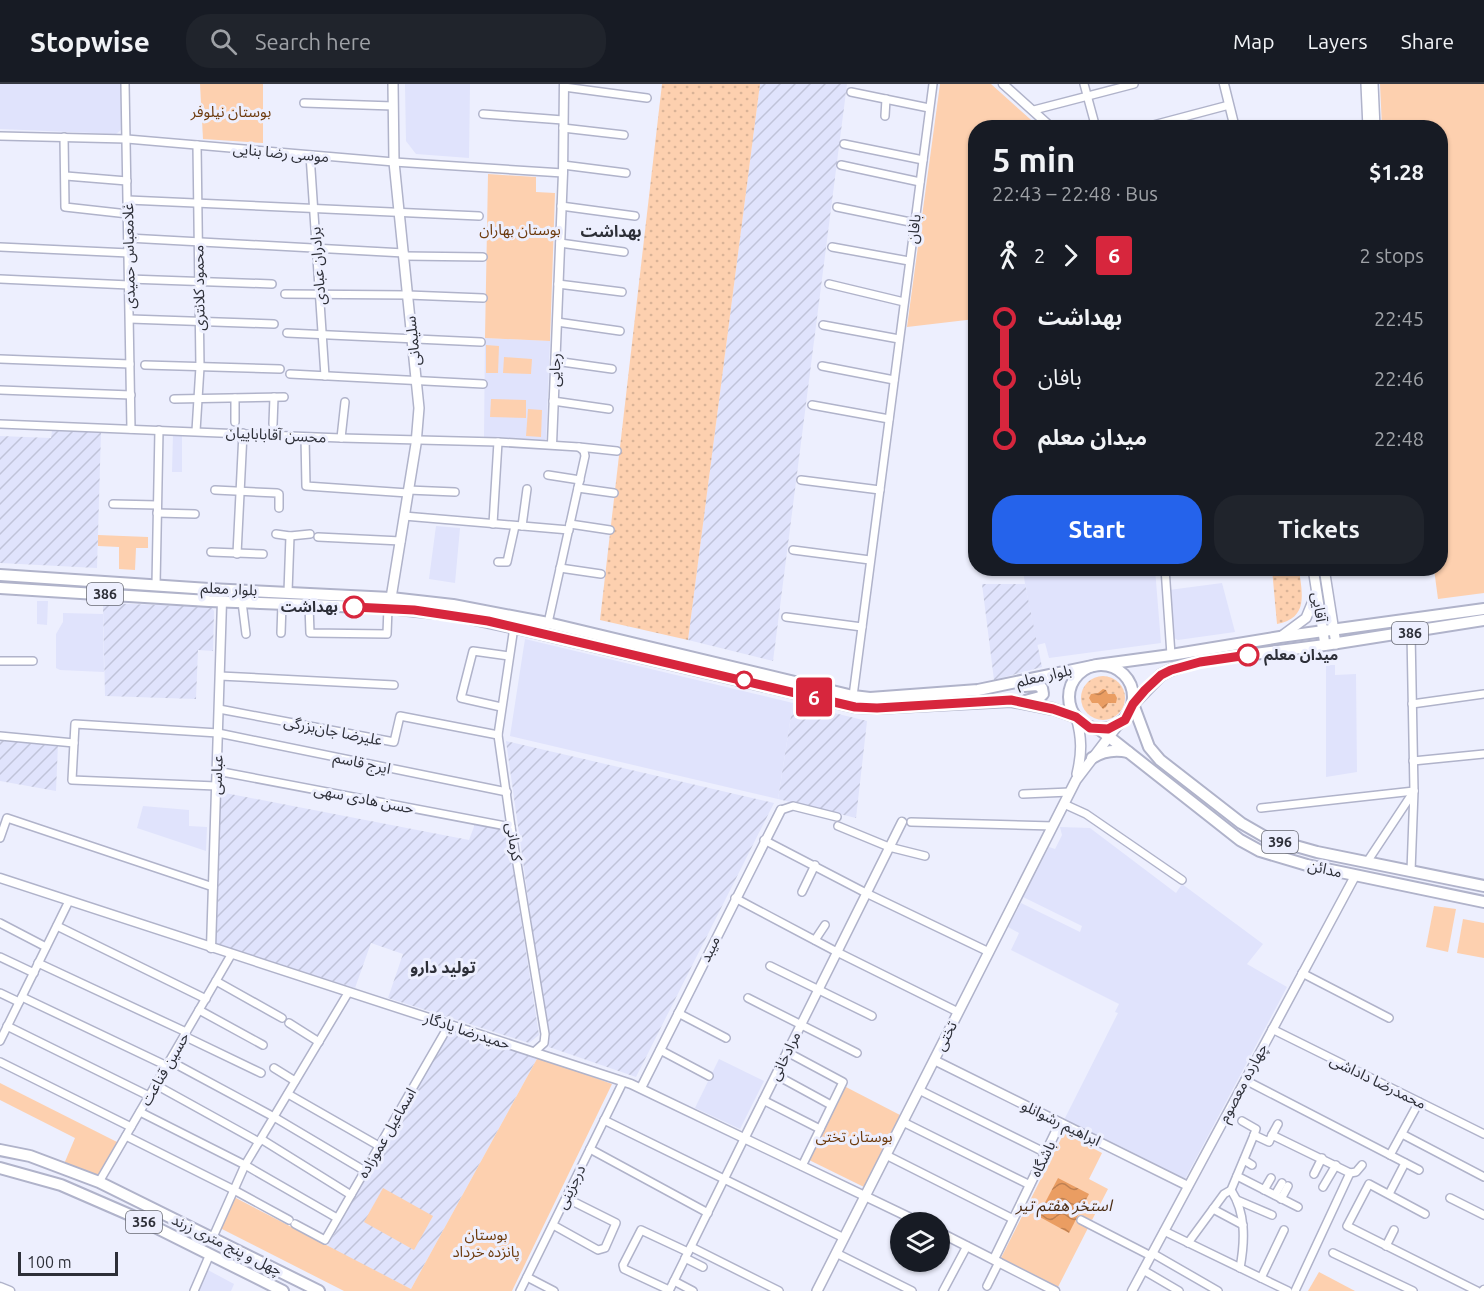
<!DOCTYPE html>
<html lang="en">
<head>
<meta charset="utf-8">
<style>
  :root { --surface:#171b24; --page:#20242c; --text:#f1f3f6; --muted:#9ea1a6; --line:#363941; --accent:#2563eb }
  body { margin:0; font-family:Ubuntu,"Noto Sans Arabic",sans-serif; background:var(--page); color:var(--text); height:100vh; display:flex; flex-direction:column; font-size:22px; white-space:nowrap }
  * { box-sizing:border-box; margin:0 }
  p { font-size:20px; color:var(--muted) }
  .icon { flex:none; width:33px; height:33px; fill:none; stroke:currentColor; stroke-width:2; stroke-linecap:round; stroke-linejoin:round }
  .map { position:relative; flex:1; overflow:hidden }
  .sheet { position:absolute; left:968px; top:36px; width:480px; height:456px; display:flex; flex-direction:column; background:var(--surface); border-radius:24px; box-shadow:0 2px 4px #0004 }
  .sheet>* { flex:none }
  .badge { padding:0 12px; border-radius:4px; font-size:21px; line-height:39px }
  .tools { position:absolute; left:890px; top:1128px; display:grid; gap:12px }
  .tools a { display:grid; place-items:center; width:60px; height:60px; border-radius:50%; background:var(--surface); box-shadow:0 2px 4px #0004; font-size:30px }
  .scale { position:absolute; left:18px; bottom:15px; width:100px; box-sizing:border-box; padding-left:6px; border:3px solid #2d2f38; border-top:0; font-size:16px; line-height:21px; white-space:nowrap; color:#2d2f38; -webkit-text-stroke:4px #edeffe; paint-order:stroke }
  .map>.badge { position:absolute; translate:-50% -50%; box-shadow:0 0 0 3px #fff }
  .legs { display:flex; align-items:center; gap:9px; height:66px; padding:0 24px; font-size:20px }
  .legs p { margin-inline-start:auto }
  .head { display:flex; align-items:center; justify-content:space-between; height:102px; padding:0 24px }
  h1 { font-size:33px; font-weight:700; line-height:45px }
  .action { display:flex; gap:12px; margin-top:auto; padding:12px 24px }
  .action a { flex:1; height:69px; border-radius:24px; background:var(--accent); color:#fff; font-size:24px; font-weight:700; line-height:69px; text-align:center }
  .action a+a { background:var(--page); color:var(--text) }
  ul { padding:0 24px; list-style:none }
  li { display:flex; align-items:center; gap:21px; height:60px; font-size:22px }
  li i { display:grid; place-items:center; width:9px; height:100%; margin:0 8px; background:currentColor }
  li i::after { content:''; width:15px; height:15px; margin:-8px; border:4px solid; border-radius:50%; background:var(--surface) }
  li p { margin-inline-start:auto }
  li:first-child i { background:linear-gradient(#0000 50%,currentColor 0) }
  li:last-child i { background:linear-gradient(currentColor 50%,#0000 0) }
  header { display:flex; align-items:center; gap:36px; box-sizing:border-box; height:84px; padding:0 30px; background:var(--surface); border-bottom:2px solid var(--line) }
  header strong { font-size:28px }
  nav { display:flex; gap:33px; margin-inline-start:auto; font-size:21px }
  .search { width:420px; height:54px; background:var(--page); display:flex; align-items:center; gap:15px; box-sizing:border-box; padding:0 21px; border-radius:24px; color:var(--muted); font-size:22px }
  .map>svg:first-child { display:block }
  .built { fill:#e0e3fc }
  .industrial { fill:url(#industrial-furrows) }
  .grass { fill:url(#grass-dots) }
  .park { fill:#fdd0af }
  .water { fill:url(#water-waves) }
  .lines { fill:none; stroke-linecap:round; stroke-linejoin:round }
  .minor-casing { stroke:#b0b3ca; stroke-width:10 }
  .tertiary-casing { stroke:#b0b3ca; stroke-width:11 }
  .secondary-casing { stroke:#b0b3ca; stroke-width:12 }
  .primary-casing { stroke:#b0b3ca; stroke-width:14 }
  .minor { stroke:#fff; stroke-width:7 }
  .tertiary { stroke:#fff; stroke-width:8 }
  .secondary { stroke:#fff; stroke-width:9 }
  .primary { stroke:#fff; stroke-width:10 }
  .line-1-casing { stroke:#fff; stroke-width:14 }
  .line-1 { stroke:#d7263d; stroke-width:9 }
  .stop-1-dot { fill:#fff; stroke:#d7263d; stroke-width:3 }
  .labels { text-anchor:middle; stroke-width:6; stroke-linejoin:round; paint-order:stroke }
  .shield { fill:#edeffe; stroke:#676973; stroke-width:1.5 }
  .shield-label { font-size:14px; font-weight:bold; fill:#2d2f38 }
  .park-label { font-size:15px; fill:#6d3b0e; stroke:#edeffe }
  .street-label { font-size:15px; fill:#2d2f38; stroke:#edeffe }
  .stop-label { font-size:15px; font-weight:bold; fill:#2d2f38; stroke:#edeffe; text-anchor:end }
  .neighbourhood-label { font-size:16px; font-weight:bold; fill:#2d2f38; stroke:#edeffe }
  .water-label { font-size:16px; font-style:italic; fill:#4c2d14; stroke:#edeffe }
</style>
</head>
<body>
<header>
<strong>Stopwise</strong>
<div class="search"><svg class="icon" aria-label="search" viewBox="0 0 24 24"><circle cx="10" cy="10" r="6"/><path d="M15 15l6 6"/></svg>Search here</div>
<nav><a>Map</a><a>Layers</a><a>Share</a></nav>
</header>
<div class="map">
<svg width="1484" height="1207" viewBox="0 0 1484 1207">
  <defs>
    <pattern id="industrial-furrows" width="10" height="10" patternUnits="userSpaceOnUse" patternTransform="scale(1.5)"><rect width="10" height="10" fill="#e0e3fc"/><path d="M-1 1l2-2M0 10L10 0M9 11l2-2" fill="none" stroke="#c0c3d9"/></pattern>
    <pattern id="grass-dots" width="8" height="8" patternUnits="userSpaceOnUse" patternTransform="scale(1.5)"><rect width="8" height="8" fill="#fdd0af"/><path d="M2 2h.1M6 6h.1" fill="none" stroke="#d9b397" stroke-width="1.8" stroke-linecap="round"/></pattern>
    <pattern id="water-waves" width="16" height="10" patternUnits="userSpaceOnUse" patternTransform="scale(1.5)"><rect width="16" height="10" fill="#ea9d62"/><path d="M0 5q4-4 8 0t8 0" fill="none" stroke="#be8052"/></pattern>
  </defs>
  <rect width="100%" height="100%" fill="#edeffe"/>
  <g class="built">
    <path d="M0,0H121L123,44L116,50L0,45Z"/>
    <path d="M405,0H470L469,74L416,70L406,57Z"/>
    <path d="M485,254L550,257L546,355L541,359L484,355Z"/>
    <path d="M173,351H182V388H172Z"/>
    <path d="M436,442L460,444L455,499L429,495Z"/>
    <path d="M1023,485H1155L1161,559L1049,574L1045,559L1037,561L1025,500Z"/>
    <path d="M1222,499L1235,548L1178,556L1172,553L1169,506Z"/>
    <path d="M37,517H48L47,541L37,540Z"/>
    <path d="M63,529L103,530L104,588L60,586L56,584V550L63,538Z"/>
    <path d="M525,555L793,619L778,715L510,652Z"/>
    <path d="M1326,581H1335V591L1356,590L1357,688L1326,693Z"/>
    <path d="M143,722L189,726V742L207,743L206,767L137,744Z"/>
    <path d="M1060,743L1090,744L1176,809L1182,800L1263,860L1247,880L1287,903L1184,1097L1064,1036L1118,929L1115,928L1119,920L1011,866L1019,849L1008,843L1021,819L1080,848L1082,842L1023,813L1049,763L1055,765L1062,751Z"/>
    <path d="M719,975L764,997L740,1045L695,1024Z"/>
    <path d="M206,1185L234,1200L231,1207H197Z"/>
  </g>
  <g class="industrial">
    <path d="M760,0H847L773,577L688,556Z"/>
    <path d="M52,347L101,348L97,484L0,479V352L51,354Z"/>
    <path d="M982,500H1025L1042,583L994,596Z"/>
    <path d="M103,519L211,523L214,527L213,567L198,566L196,615L105,612Z"/>
    <path d="M793,619L867,637L856,734L778,715Z"/>
    <path d="M0,655L58,660L56,707L0,697Z"/>
    <path d="M506,657L774,719L636,993L549,963Z"/>
    <path d="M220,708L469,756L475,740L507,746L539,951L529,959L388,914L403,870L371,859L355,904L215,860Z"/>
    <path d="M450,944L538,973L411,1205L327,1163Z"/>
  </g>
  <g class="grass">
    <path d="M662,0H760L688,556L600,536Z"/>
    <path d="M1272,485H1299C1302,510 1309,534 1277,540Z"/>
    <circle cx="1103" cy="614" r="22"/>
  </g>
  <g class="park">
    <path d="M200,0H263V59L203,55Z"/>
    <path d="M940,0H991L1039,43L975,44V235L907,243Z"/>
    <path d="M1380,0H1484V509L1438,515L1434,485L1440,484V44L1382,43Z"/>
    <path d="M488,90L536,93V108L555,109L550,257L485,254Z"/>
    <path d="M486,261L499,262L498,289H486Z"/>
    <path d="M504,273L532,275L531,290L503,289Z"/>
    <path d="M491,315L526,316V334L490,333Z"/>
    <path d="M528,325L542,326L541,353L526,352Z"/>
    <path d="M98,451L148,453V464H136L135,486L119,485V463L98,462Z"/>
    <path d="M1434,822L1456,825L1448,868L1426,863Z"/>
    <path d="M1463,835L1484,839V874L1457,869Z"/>
    <path d="M538,973L612,1000L512,1207H344L218,1143L234,1113L411,1205Z"/>
    <path d="M0,999L119,1059L99,1092L64,1080L75,1054L0,1016Z"/>
    <path d="M844,1002L900,1031L864,1103L807,1075Z"/>
    <path d="M1064,1049L1102,1069L1089,1095L1108,1105L1092,1136L1081,1131L1077,1138L1088,1144L1058,1203L1001,1174Z"/>
    <path d="M383,1104L433,1132L414,1166L364,1138Z"/>
    <path d="M1319,1188L1355,1207H1308Z"/>
  </g>
  <g class="water">
    <path d="M1103,605L1106,606L1108,610H1115L1117,614L1116,619H1108L1106,623L1103,625L1098,619H1092L1089,614L1091,610L1098,609Z"/>
    <path d="M1058,1094L1089,1110L1069,1149L1038,1132Z"/>
  </g>
  <g class="lines">
    <g class="minor-casing">
      <g id="minor">
        <path d="M125,0L131,345"/>
        <path d="M1084,0L1096,44"/>
        <path d="M564,3L647,14"/>
        <path d="M851,8L929,24"/>
        <path d="M304,19L393,22"/>
        <path d="M1034,26L1134,0"/>
        <path d="M483,30L563,36"/>
        <path d="M885,32L886,15"/>
        <path d="M563,44L624,51"/>
        <path d="M1142,44L1229,21"/>
        <path d="M0,52L127,55L394,78L563,89"/>
        <path d="M64,53L65,123L128,130"/>
        <path d="M844,60L923,76"/>
        <path d="M310,71L325,292"/>
        <path d="M563,81L626,89"/>
        <path d="M841,81L920,98"/>
        <path d="M66,92L127,97"/>
        <path d="M128,116L479,132"/>
        <path d="M561,122L635,132"/>
        <path d="M837,123L915,139"/>
        <path d="M128,154L404,169"/>
        <path d="M560,159L624,168"/>
        <path d="M0,163L129,169"/>
        <path d="M832,163L909,177"/>
        <path d="M404,172L483,173"/>
        <path d="M0,195L129,201"/>
        <path d="M129,195L272,200"/>
        <path d="M558,200L622,208"/>
        <path d="M829,200L904,218"/>
        <path d="M285,210L408,211L483,214"/>
        <path d="M130,235L274,240"/>
        <path d="M557,238L620,247"/>
        <path d="M823,241L899,255"/>
        <path d="M287,249L481,258"/>
        <path d="M0,275L130,280"/>
        <path d="M555,277L612,285"/>
        <path d="M145,281L280,285"/>
        <path d="M822,282L894,296"/>
        <path d="M290,290L483,300"/>
        <path d="M0,306L131,311"/>
        <path d="M174,315L284,313"/>
        <path d="M553,317L609,325"/>
        <path d="M812,321L889,335"/>
        <path d="M235,338V314"/>
        <path d="M0,340L341,354L498,358L579,363L584,367L585,372L548,539"/>
        <path d="M273,340L274,313"/>
        <path d="M196,347L200,283L197,61"/>
        <path d="M305,353L306,402L408,409"/>
        <path d="M341,354L345,318"/>
        <path d="M579,363L617,367"/>
        <path d="M548,391L580,396"/>
        <path d="M801,396L880,406"/>
        <path d="M578,404L614,409"/>
        <path d="M215,406L277,409L279,410V424"/>
        <path d="M408,406L455,408"/>
        <path d="M113,420L157,421"/>
        <path d="M157,429L195,430"/>
        <path d="M404,432L569,446"/>
        <path d="M493,440L498,358"/>
        <path d="M570,440L610,446"/>
        <path d="M522,442L527,405"/>
        <path d="M276,450L290,452L310,450"/>
        <path d="M318,453L401,457"/>
        <path d="M793,466L870,476"/>
        <path d="M211,468L263,470"/>
        <path d="M237,470L243,349"/>
        <path d="M498,478H507L515,442"/>
        <path d="M560,484L601,490"/>
        <path d="M1165,484L1171,571"/>
        <path d="M156,501L159,346"/>
        <path d="M288,508L290,452"/>
        <path d="M242,518L246,550"/>
        <path d="M309,521L310,549L387,550L388,524"/>
        <path d="M786,533L862,543"/>
        <path d="M514,543L498,651L511,743L545,950L544,959L534,968"/>
        <path d="M281,549L282,520"/>
        <path d="M1411,549L1414,707L1411,787"/>
        <path d="M0,577H33"/>
        <path d="M220,592L394,601"/>
        <path d="M853,612L933,0"/>
        <path d="M1412,620L1484,610"/>
        <path d="M501,623L461,614L473,567L509,572"/>
        <path d="M219,625L394,658L400,632L498,651"/>
        <path d="M0,652L74,659"/>
        <path d="M1413,677L1484,670"/>
        <path d="M217,687L511,743"/>
        <path d="M216,702L72,696L75,640L218,649L507,708"/>
        <path d="M1023,710L1070,708"/>
        <path d="M1064,720L1086,730L1182,796"/>
        <path d="M1261,724L1414,707"/>
        <path d="M781,726L793,722L837,733"/>
        <path d="M911,738L1053,742"/>
        <path d="M838,742L889,763L925,772"/>
        <path d="M0,754L7,734L213,803"/>
        <path d="M764,756L866,809L989,868"/>
        <path d="M1367,778L1414,707"/>
        <path d="M802,808L815,781"/>
        <path d="M735,814L837,868L958,928"/>
        <path d="M0,839L46,863"/>
        <path d="M57,842L206,915"/>
        <path d="M815,856L825,841"/>
        <path d="M0,873L34,889"/>
        <path d="M38,879L186,948"/>
        <path d="M770,882L872,932"/>
        <path d="M1302,889L1389,934"/>
        <path d="M216,897L282,934"/>
        <path d="M0,909L19,918"/>
        <path d="M22,913L167,982"/>
        <path d="M748,914L857,969"/>
        <path d="M199,926L263,961"/>
        <path d="M678,929L726,954"/>
        <path d="M289,939L319,958"/>
        <path d="M7,942L149,1012"/>
        <path d="M1272,945L1484,1050"/>
        <path d="M184,952L261,989"/>
        <path d="M0,957L69,817"/>
        <path d="M660,966L709,992"/>
        <path d="M787,968L843,998L802,1082"/>
        <path d="M170,977L274,1033L365,1087"/>
        <path d="M0,978L131,1043"/>
        <path d="M274,984L295,997"/>
        <path d="M776,991L831,1021"/>
        <path d="M1245,996L1419,1086"/>
        <path d="M156,1001L259,1058"/>
        <path d="M919,1006L1046,1069"/>
        <path d="M288,1010L379,1062"/>
        <path d="M763,1016L820,1045"/>
        <path d="M140,1028L245,1081L337,1134"/>
        <path d="M604,1036L844,1154"/>
        <path d="M1242,1037L1256,1045L1254,1051"/>
        <path d="M903,1038L1030,1101"/>
        <path d="M1402,1050L1484,1093"/>
        <path d="M1254,1051L1269,1058L1272,1051L1350,1089"/>
        <path d="M1272,1051L1278,1040"/>
        <path d="M126,1052L234,1106L289,1136"/>
        <path d="M261,1055L351,1111"/>
        <path d="M590,1065L708,1129"/>
        <path d="M886,1071L1013,1135"/>
        <path d="M1390,1071L1419,1018"/>
        <path d="M1244,1076L1252,1081"/>
        <path d="M1350,1089L1356,1088L1362,1081"/>
        <path d="M1314,1090L1322,1074"/>
        <path d="M1237,1092L1298,1123"/>
        <path d="M99,1098L231,871"/>
        <path d="M1323,1103L1336,1081"/>
        <path d="M1231,1106C1246,1129 1245,1157 1240,1184"/>
        <path d="M1264,1106L1271,1094"/>
        <path d="M1389,1110L1405,1079"/>
        <path d="M1275,1111L1282,1099"/>
        <path d="M1450,1114L1484,1131"/>
        <path d="M1281,1115L1288,1102"/>
        <path d="M1237,1116L1272,1131"/>
        <path d="M1213,1125L1243,1141"/>
        <path d="M1425,1130L1369,1100L1347,1142L1477,1207"/>
        <path d="M1081,1136L1151,1172"/>
        <path d="M295,1140L325,1156L449,941"/>
        <path d="M553,1141L598,1166L605,1164L616,1139L566,1114"/>
        <path d="M1164,1147L1288,1207"/>
        <path d="M213,1153L245,1081L348,909"/>
        <path d="M1188,1159L1224,1110L1231,1106L1254,1051"/>
        <path d="M1386,1162L1394,1146"/>
        <path d="M691,1163L779,1207"/>
        <path d="M836,1169L912,1207"/>
        <path d="M1152,1169L1218,1207"/>
        <path d="M1333,1169L1413,1207"/>
        <path d="M685,1174L703,1183"/>
        <path d="M1143,1186L1179,1207"/>
        <path d="M527,1193L554,1207"/>
        <path d="M1261,1194L1284,1146"/>
        <path d="M674,1197L693,1207"/>
        <path d="M987,1202L999,1178"/>
        <path d="M669,1206L624,1185L623,1181L641,1146L688,1168"/>
        <path d="M194,1207L210,1170"/>
        <path d="M520,1207L623,998"/>
        <path d="M669,1207L744,1055"/>
        <path d="M943,1207L967,1162"/>
        <path d="M1295,1207L1350,1089"/>
      </g>
    </g>
    <g class="tertiary-casing">
      <g id="tertiary">
        <path d="M1003,0L1052,44"/>
        <path d="M1224,0L1235,44"/>
        <path d="M552,360L563,89L564,0"/>
        <path d="M0,794L631,1000L919,1138"/>
        <path d="M211,864L222,517"/>
        <path d="M934,976L1188,1102"/>
        <path d="M641,1004L781,726"/>
        <path d="M744,1055L902,738"/>
        <path d="M939,1148L1055,1207"/>
        <path d="M994,1175L1060,1039"/>
        <path d="M0,1203L10,1207"/>
        <path d="M1132,1207L1355,792"/>
        <path d="M1483,1207L1484,1206"/>
      </g>
    </g>
    <g class="secondary-casing">
      <g id="secondary">
        <path d="M1366,0L1368,44"/>
        <path d="M1373,0L1375,44"/>
        <path d="M1313,484L1325,561"/>
        <path d="M1324,484L1336,560"/>
        <path d="M391,514L416,360L419,324L394,78L393,0"/>
        <path d="M1283,551L1306,534L1316,510"/>
        <path d="M1076,633C1082,654 1082,669 1077,690"/>
        <path d="M817,1207L1076,696L1118,641"/>
      </g>
    </g>
    <g class="primary-casing">
      <g id="primary">
        <path d="M0,491L209,505L391,514L453,521L548,539L853,612L870,614L978,606L1097,581L1171,571L1280,553L1484,525"/>
        <path d="M0,504L209,517L388,524L455,531L525,546L855,623L877,624L1011,617L1053,625L1076,633"/>
        <path d="M1484,536L1325,561L1199,577L1171,586L1161,591L1133,620L1149,663L1160,676L1241,739L1267,754L1317,768L1484,802"/>
        <circle cx="1101" cy="613" r="32"/>
        <path d="M1024,602L1037,601L1042,604L1043,610L1040,613L1025,617"/>
        <path d="M1099,645L1240,756L1260,767L1307,781L1484,818"/>
        <path d="M1092,674C1103,667 1114,665 1128,668"/>
        <path d="M0,1066L30,1072L99,1098L319,1207"/>
        <path d="M0,1084L61,1101L137,1134L283,1207"/>
      </g>
    </g>
    <use href="#minor" class="minor"/>
    <use href="#tertiary" class="tertiary"/>
    <use href="#secondary" class="secondary"/>
    <use href="#primary" class="primary"/>
  </g>
  <g class="lines">
    <g class="line-1-casing">
      <path id="line-1" d="M354,523L414,526L488,537L855,623L877,624L1011,616L1053,625L1076,633L1090,644L1108,645L1125,636L1133,620L1145,606L1161,591L1171,586L1200,578L1248,571"/>
    </g>
    <use href="#line-1" class="line-1"/>
  </g>
  <g class="stop-1-dot">
    <circle cx="354" cy="523" r="10"/>
    <circle cx="1248" cy="571" r="10"/>
    <circle cx="744" cy="596" r="8"/>
  </g>
  <g class="labels">
    <g class="shield">
      <rect x="87" y="499" width="36" height="22" rx="4.5"/>
      <rect x="1392" y="538" width="36" height="22" rx="4.5"/>
      <rect x="1262" y="747" width="36" height="22" rx="4.5"/>
      <rect x="126" y="1127" width="36" height="22" rx="4.5"/>
    </g>
    <g class="shield-label">
      <text x="105" y="515">386</text>
      <text x="1410" y="554">386</text>
      <text x="1280" y="763">396</text>
      <text x="144" y="1143">356</text>
    </g>
    <g class="park-label">
      <text x="231" y="33">بوستان نیلوفر</text>
      <text x="520" y="151">بوستان بهاران</text>
      <text x="854" y="1058">بوستان تختی</text>
      <text x="486" y="1156">بوستان<tspan x="486" dy="17">پانزده خرداد</tspan></text>
    </g>
    <g class="street-label">
      <text transform="translate(281 69) rotate(5)" y="5">موسی رضا بنایی</text>
      <text transform="translate(914 145) rotate(-83)" y="5">بافان</text>
      <text transform="translate(129 172) rotate(-91)" y="5">غلامعباس حمیدی</text>
      <text transform="translate(318 182) rotate(-94)" y="5">برادران عبادی</text>
      <text transform="translate(199 204) rotate(-91)" y="5">محمود کلانتری</text>
      <text transform="translate(413 257) rotate(-96)" y="5">سلیمانی</text>
      <text transform="translate(555 286) rotate(-88)" y="5">رجایی</text>
      <text transform="translate(276 351) rotate(3)" y="5">محسن آقاباباییان</text>
      <text transform="translate(229 505) rotate(3)" y="5">بلوار معلم</text>
      <text transform="translate(1319 523) rotate(81)" y="5">آقایی</text>
      <text transform="translate(1044 592) rotate(-13)" y="5">بلوار معلم</text>
      <text transform="translate(333 647) rotate(11)" y="5">علیرضا جان‌بزرگی</text>
      <text transform="translate(362 679) rotate(12)" y="5">ایرج قاسم</text>
      <text transform="translate(217 691) rotate(-88)" y="5">عباسی</text>
      <text transform="translate(364 715) rotate(11)" y="5">حسن هادی سهی</text>
      <text transform="translate(514 758) rotate(81)" y="5">کرمانی</text>
      <text transform="translate(1325 785) rotate(13)" y="5">مدائن</text>
      <text transform="translate(710 865) rotate(-64)" y="5">میبد</text>
      <text transform="translate(467 947) rotate(18)" y="5">حمیدرضا یادگار</text>
      <text transform="translate(946 952) rotate(-63)" y="5">تختی</text>
      <text transform="translate(785 972) rotate(-64)" y="5">مرادخانی</text>
      <text transform="translate(165 985) rotate(-60)" y="5">حسین قناعت</text>
      <text transform="translate(1378 998) rotate(26)" y="5">محمدرضا داداشی</text>
      <text transform="translate(1243 999) rotate(-62)" y="5">چهارده معصوم</text>
      <text transform="translate(1061 1039) rotate(26)" y="5">ابراهیم رشوانلو</text>
      <text transform="translate(387 1049) rotate(-60)" y="5">اسماعیل عموزاده</text>
      <text transform="translate(1043 1075) rotate(-64)" y="5">باشگاه</text>
      <text transform="translate(571 1103) rotate(-64)" y="5">درجزینی</text>
      <text transform="translate(227 1161) rotate(26)" y="5">چهل و پنج متری زرند</text>
    </g>
    <g class="stop-label">
      <text x="338" y="528">بهداشت</text>
      <text x="1264" y="576" text-anchor="start">میدان معلم</text>
    </g>
    <g class="neighbourhood-label">
      <text x="611" y="153">بهداشت</text>
      <text x="443" y="889">تولید دارو</text>
    </g>
    <g class="water-label">
      <text x="1064" y="1127">استخر هفتم تیر</text>
    </g>
  </g>
</svg>
<div class="tools">
<a><svg class="icon" aria-label="layers" viewBox="0 0 24 24"><path d="M12 4l9 5-9 5-9-5zM3 14l9 5 9-5"/></svg></a>
</div>
<div class="scale">100 m</div>
<b class="badge" style="left:814px;top:613px;background:#d7263d;color:#fff">6</b>
<section class="sheet">
<div class="head"><div><h1>5 min</h1><p>22:43 – 22:48 · Bus</p></div><b>$1.28</b></div>
<div class="legs"><svg class="icon" aria-label="walk" viewBox="0 0 24 24"><circle cx="13" cy="4" r="2"/><path d="M13 8l-2 6 4 7M11 14l-3 7M7 12l3-4h3l4 4"/></svg>2<svg class="icon" aria-label="forward" viewBox="0 0 24 24"><path d="M9 5l7 7-7 7"/></svg><b class="badge" style="background:#d7263d;color:#fff">6</b><p>2 stops</p></div>
<ul>
<li><i style="color:#d7263d"></i><b>بهداشت</b><p>22:45</p></li>
<li><i style="color:#d7263d"></i><span>بافان</span><p>22:46</p></li>
<li><i style="color:#d7263d"></i><b>میدان معلم</b><p>22:48</p></li>
</ul>
<div class="action"><a>Start</a><a>Tickets</a></div>
</section>
</div>
</body>
</html>
